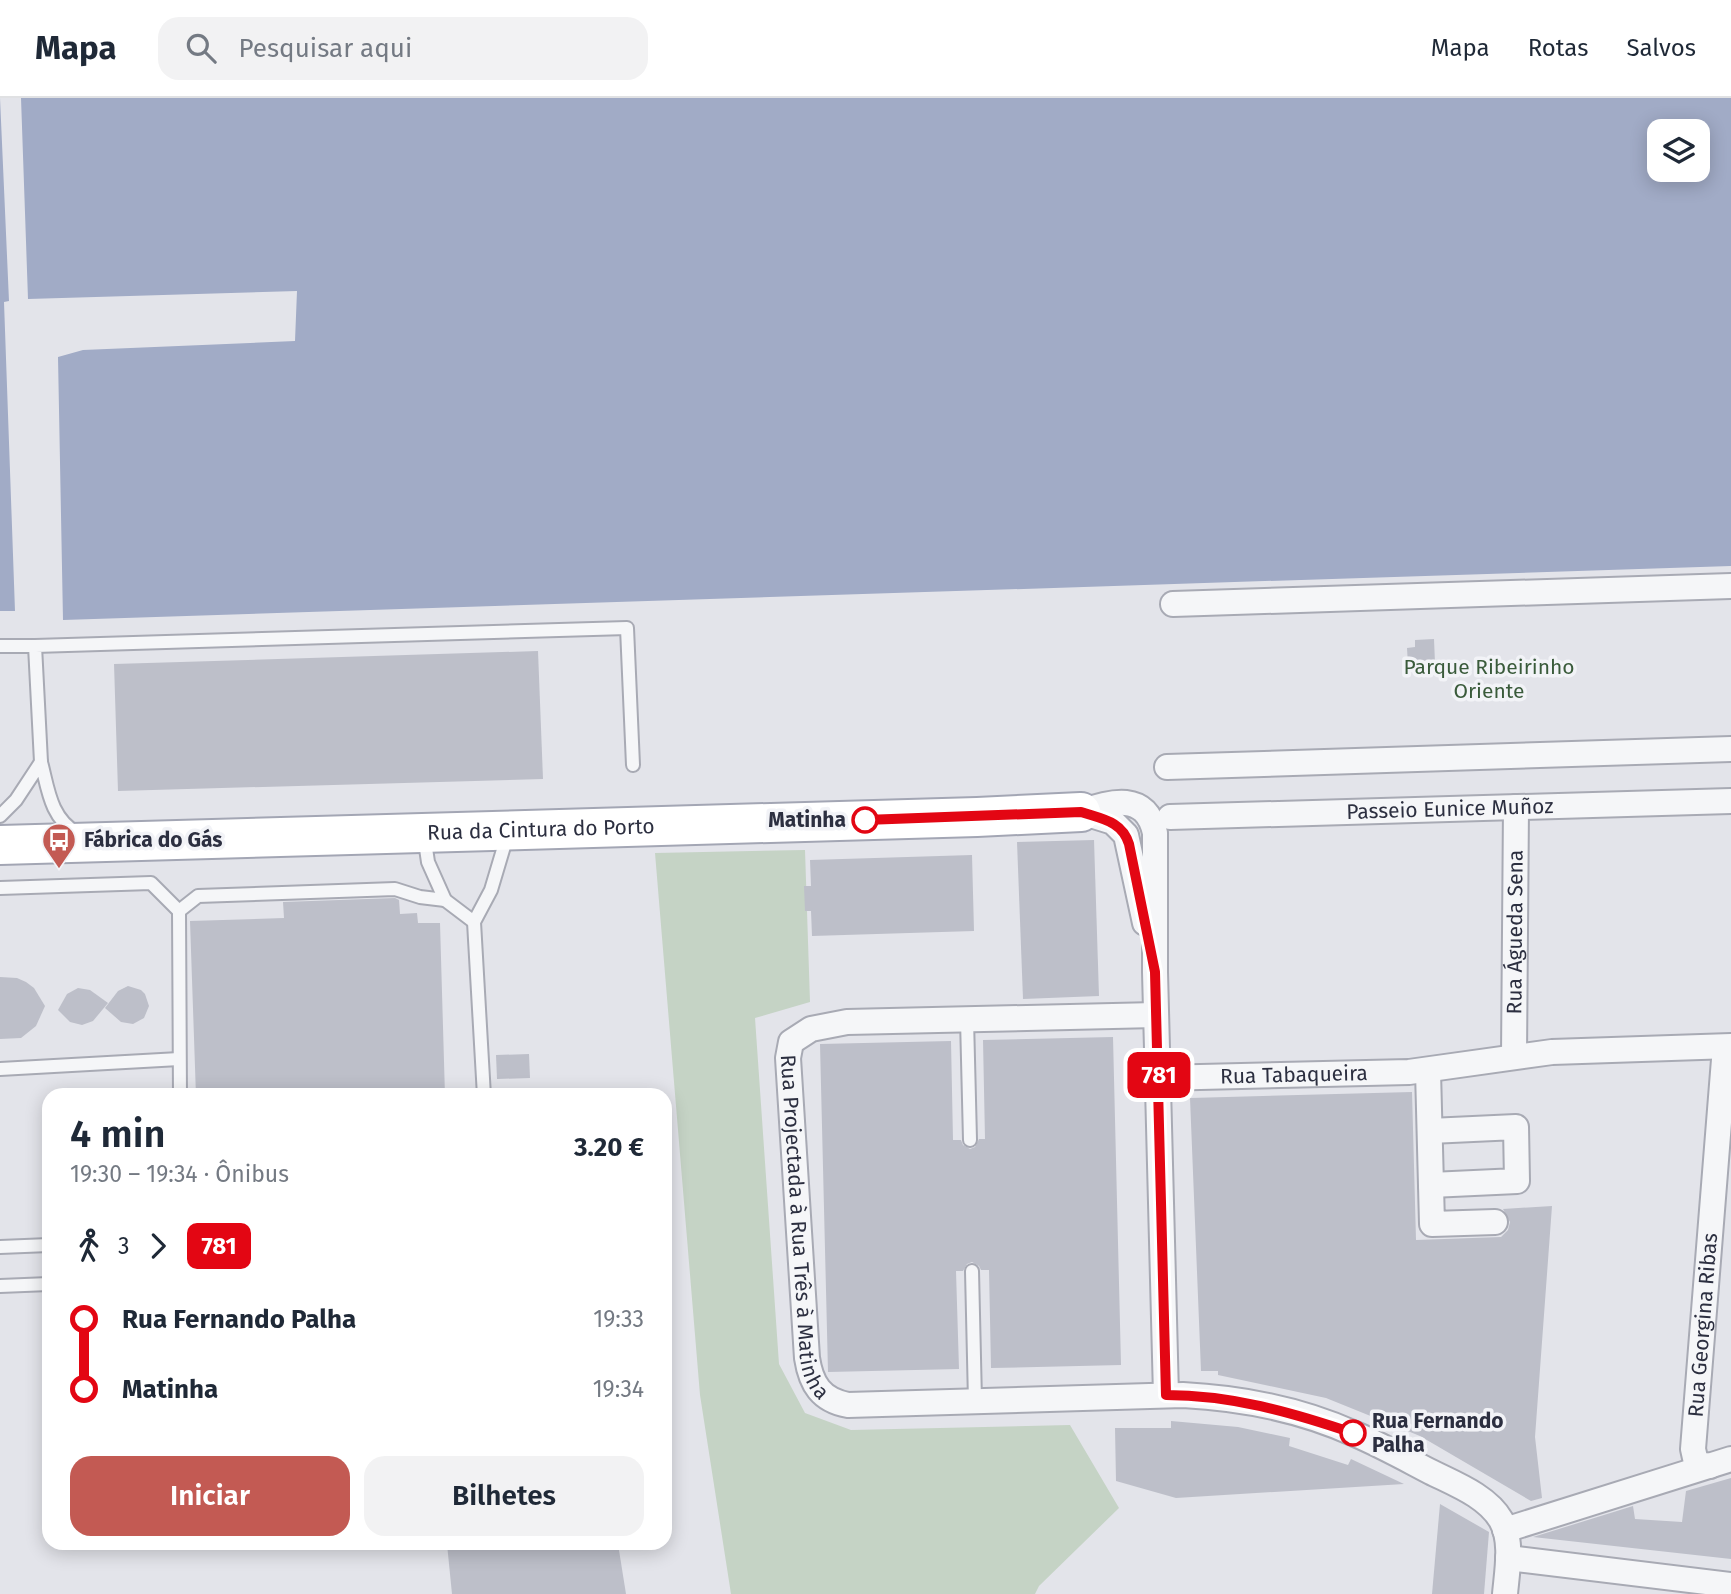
<!DOCTYPE html>
<html lang="pt">
<head>
<meta charset="utf-8">
<style>
  :root { --surface:#fff; --page:#f2f2f3; --text:#1f2937; --muted:#747a83; --line:#e0e1e3; --accent:#c35a53 }
  body { margin:0; font-family:"Fira Sans",sans-serif; background:var(--page); color:var(--text); height:100vh; display:flex; flex-direction:column; font-size:26px; white-space:nowrap }
  * { box-sizing:border-box; margin:0 }
  p { font-size:23px; color:var(--muted) }
  .icon { flex:none; width:38px; height:38px; fill:none; stroke:currentColor; stroke-width:2; stroke-linecap:round; stroke-linejoin:round }
  .map { position:relative; flex:1; overflow:hidden }
  .sheet { position:absolute; left:42px; top:990px; width:630px; height:462px; display:flex; flex-direction:column; background:var(--surface); border-radius:21px; box-shadow:0 4px 18px #0003 }
  .sheet>* { flex:none }
  .badge { padding:0 14px; border-radius:10px; font-size:24px; line-height:46px }
  .tools { position:absolute; left:1647px; top:21px; display:grid; gap:14px }
  .tools a { display:grid; place-items:center; width:63px; height:63px; border-radius:14px; background:var(--surface); box-shadow:0 4px 18px #0003; font-size:35px }
  .map>.badge { position:absolute; translate:-50% -50%; box-shadow:0 0 0 4px #fff }
  .legs { display:flex; align-items:center; gap:10px; height:77px; padding:0 28px; font-size:23px }
  .legs p { margin-inline-start:auto }
  .overview { display:flex; align-items:center; justify-content:space-between; height:119px; padding:0 28px }
  h1 { font-size:38px; font-weight:600; line-height:52px }
  .button { display:flex; gap:14px; margin-top:auto; padding:14px 28px }
  .button a { flex:1; height:80px; border-radius:21px; background:var(--accent); color:#fff; font-size:28px; font-weight:600; line-height:80px; text-align:center }
  .button a+a { background:var(--page); color:var(--text) }
  ul { padding:0 28px; list-style:none }
  li { display:flex; align-items:center; gap:24px; height:70px; font-size:26px }
  li i { display:grid; place-items:center; width:10px; height:100%; margin:0 9px; background:currentColor }
  li i::after { content:''; width:18px; height:18px; margin:-9px; border:5px solid; border-radius:50%; background:var(--surface) }
  li p { margin-inline-start:auto }
  li:first-child i { background:linear-gradient(#0000 50%,currentColor 0) }
  li:last-child i { background:linear-gradient(currentColor 50%,#0000 0) }
  header { display:flex; align-items:center; gap:42px; box-sizing:border-box; height:98px; padding:0 35px; background:var(--surface); border-bottom:2px solid var(--line) }
  header strong { font-size:33px }
  nav { display:flex; gap:38px; margin-inline-start:auto; font-size:24px }
  .search { width:490px; height:63px; background:var(--page); display:flex; align-items:center; gap:18px; box-sizing:border-box; padding:0 24px; border-radius:21px; color:var(--muted); font-size:26px }
  .map>svg:first-child { display:block }
  .green { fill:#c5d3c5 }
  .water { fill:#a1abc6; fill-rule:evenodd }
  .building { fill:#bdbfc9 }
  .lines { fill:none; stroke-linecap:round; stroke-linejoin:round }
  .lane-casing { stroke:#a8aab4; stroke-width:16 }
  .street-casing { stroke:#a8aab4; stroke-width:28 }
  .primary-casing { stroke:#a3a6b4; stroke-width:42 }
  .lane { stroke:#f5f6f8; stroke-width:12 }
  .street { stroke:#f5f6f8; stroke-width:24 }
  .primary { stroke:#fff; stroke-width:38 }
  .line-1-casing { stroke:#fff; stroke-width:16 }
  .line-1 { stroke:#e30613; stroke-width:10 }
  .stop-1-dot { fill:#fff; stroke:#e30613; stroke-width:3.5 }
  .labels { text-anchor:middle; stroke-width:7; stroke-linejoin:round; paint-order:stroke }
  .park-label { font-size:21px; fill:#3a5b3b; stroke:#f2f3f7 }
  .street-label { font-size:21px; fill:#2c2f40; stroke:#f2f3f7 }
  .stop-label { font-size:21px; font-weight:bold; fill:#2c2f40; stroke:#f2f3f7; text-anchor:end }
  .poi-label { font-size:21px; font-weight:bold; fill:#2c2f40; stroke:#f2f3f7; text-anchor:start }
</style>
</head>
<body>
<header>
<strong>Mapa</strong>
<div class="search"><svg class="icon" aria-label="search" viewBox="0 0 24 24"><circle cx="10" cy="10" r="6"/><path d="M15 15l6 6"/></svg>Pesquisar aqui</div>
<nav><a>Mapa</a><a>Rotas</a><a>Salvos</a></nav>
</header>
<div class="map">
<svg width="1731" height="1496" viewBox="0 0 1731 1496">
  <rect width="100%" height="100%" fill="#e3e4ea"/>
  <path class="green" d="M805,752L810,904L755,920L779,1266L805,1315L851,1332L1070,1327L1119,1410L1039,1488L1035,1496H731L700,1297L655,755Z"/>
  <g class="water">
    <path d="M0,0L9,203L4,204L15,513H0Z"/>
    <path d="M21,0H1731V468L63,522L58,259L83,252L295,243L297,193L28,201ZM1659,33H1698V72H1659Z"/>
  </g>
  <g class="building">
    <path d="M1434,541L1435,565L1408,567L1407,550L1415,549V542Z"/>
    <path d="M538,553L543,681L118,693L114,566Z"/>
    <path d="M1094,742L1099,898L1023,901L1017,744Z"/>
    <path d="M972,757L974,833L812,838L811,813H805L804,788H811L810,762Z"/>
    <path d="M395,800L399,802L400,816L417,815L418,825H440L445,998H196L190,823L284,820L283,804Z"/>
    <path d="M0,879L17,880L26,884L34,890L45,908L36,928L21,940L0,941Z"/>
    <path d="M128,888L141,892L145,896L149,908L144,920L133,926L121,924L105,910L118,893Z"/>
    <path d="M78,890L90,892L108,905L93,923L82,927L70,924L58,912L67,896Z"/>
    <path d="M1113,939L1121,1267L991,1270L989,1172H981L979,1168L972,1164L967,1166L963,1173H956L959,1271L828,1274L820,946L951,943L953,1042H961L963,1047L970,1051L975,1049L979,1041H985L983,942Z"/>
    <path d="M529,956L530,980L497,981L496,957Z"/>
    <path d="M1412,994L1416,1142L1501,1139L1508,1132L1510,1124L1503,1111L1552,1108L1535,1339L1542,1400L1531,1403L1420,1338L1326,1300L1218,1277V1273H1201L1190,1000Z"/>
    <path d="M1171,1323L1238,1329L1290,1340L1289,1348L1348,1367L1351,1361L1404,1386L1176,1400L1116,1383L1115,1330H1171Z"/>
    <path d="M1731,1380V1461L1533,1439L1633,1408L1635,1421L1682,1424L1686,1393Z"/>
    <path d="M1440,1406L1489,1434L1484,1496H1432Z"/>
    <path d="M447,1446H618L626,1496H452Z"/>
  </g>
  <g class="lines">
    <g class="lane-casing">
      <g id="lane">
        <path d="M0,548H35"/>
        <path d="M41,664L35,548L627,530L633,667"/>
        <path d="M0,718L16,702L41,664C48,690 50,720 77,735"/>
        <path d="M424,737L428,764L445,802L474,824"/>
        <path d="M0,790L151,785L179,813"/>
        <path d="M967,921L970,1042"/>
        <path d="M0,971L179,961"/>
        <path d="M180,998L179,813L198,798L395,791L420,799L445,802"/>
        <path d="M484,998L474,824L491,792L508,735"/>
        <path d="M0,1149L49,1147"/>
        <path d="M972,1173L975,1303"/>
        <path d="M0,1188L49,1186"/>
      </g>
    </g>
    <g class="street-casing">
      <g id="street">
        <path d="M1173,506L1731,488"/>
        <path d="M1167,669L1731,651"/>
        <path d="M1081,714C1111,703 1146,694 1155,735V874L1166,1297"/>
        <path d="M1081,714L1113,724L1126,737L1145,825"/>
        <path id="s1" d="M1170,719L1731,703"/>
        <path id="s2" d="M1156,917L847,924L811,931L791,944L788,960L807,1260C811,1286 821,1302 848,1307L1183,1297C1240,1300 1302,1312 1355,1336C1381,1347 1406,1361 1431,1374C1455,1386 1487,1398 1501,1422C1513,1443 1507,1473 1505,1496"/>
        <path id="s3" d="M1514,958L1516,709"/>
        <path d="M1428,973L1432,1126L1495,1124"/>
        <path id="s4" d="M1159,980L1409,974L1552,954L1731,948"/>
        <path d="M1430,1033L1516,1029L1517,1083L1431,1087"/>
        <path id="s5" d="M1710,1368L1699,1366L1695,1360L1693,1351L1725,949"/>
        <path d="M1505,1432L1731,1361"/>
        <path d="M1508,1460L1731,1487"/>
      </g>
    </g>
    <g class="primary-casing">
      <g id="primary">
        <path id="s6" d="M0,747L977,719L1081,714"/>
      </g>
    </g>
    <use href="#lane" class="lane"/>
    <use href="#street" class="street"/>
    <use href="#primary" class="primary"/>
  </g>
  <g class="lines">
    <g class="line-1-casing">
      <path id="line-1" d="M865,722L1081,714C1102,721 1122,723 1129,746L1155,874L1166,1297C1231,1297 1291,1314 1353,1335"/>
    </g>
    <use href="#line-1" class="line-1"/>
  </g>
  <defs>
    <g id="bus-pin" transform="scale(1.75)"><path d="M0 17L-7.5 6A9.5 9.5 0 1 1 7.5 6Z" fill="#c35a53" stroke="#f2f3f7"/><path d="M-5-6H5V4H4V6H2V4H-2V6H-4V4H-5ZM-3.5-4V0h7V-4ZM-3.5 1.2v1.5H-2V1.2ZM2 1.2v1.5H3.5V1.2Z" fill="#fff"/></g>
  </defs>
  <g fill-rule="evenodd">
    <use href="#bus-pin" x="59" y="742"/>
  </g>
  <g class="stop-1-dot">
    <circle cx="865" cy="722" r="12"/>
    <circle cx="1353" cy="1335" r="12"/>
  </g>
  <g class="labels">
    <g class="park-label">
      <text x="1489" y="576">Parque Ribeirinho<tspan x="1489" dy="24">Oriente</tspan></text>
    </g>
    <g class="street-label">
      <text dy="7" stroke="none"><textPath href="#s1" startOffset="280">Passeio Eunice Muñoz</textPath></text>
      <text dy="7" stroke="none"><textPath href="#s6" startOffset="541">Rua da Cintura do Porto</textPath></text>
      <text dy="7" stroke="none"><textPath href="#s3" startOffset="124">Rua Águeda Sena</textPath></text>
      <text dy="7" stroke="none"><textPath href="#s4" startOffset="135">Rua Tabaqueira</textPath></text>
      <text dy="7" stroke="none"><textPath href="#s2" startOffset="556">Rua Projectada à Rua Três à Matinha</textPath></text>
      <text dy="7" stroke="none"><textPath href="#s5" startOffset="152">Rua Georgina Ribas</textPath></text>
    </g>
    <g class="stop-label">
      <text x="846" y="729">Matinha</text>
      <text x="1372" y="1330" text-anchor="start">Rua Fernando<tspan x="1372" dy="24">Palha</tspan></text>
    </g>
    <g class="poi-label">
      <text x="84" y="749">Fábrica do Gás</text>
    </g>
  </g>
</svg>
<div class="tools">
<a><svg class="icon" aria-label="layers" viewBox="0 0 24 24"><path d="M12 4l9 5-9 5-9-5zM3 14l9 5 9-5"/></svg></a>
</div>
<b class="badge" style="left:1159px;top:977px;background:#e30613;color:#fff">781</b>
<section class="sheet">
<div class="overview"><div><h1>4 min</h1><p>19:30 – 19:34 · Ônibus</p></div><b>3.20 €</b></div>
<div class="legs"><svg class="icon" aria-label="walk" viewBox="0 0 24 24"><circle cx="13" cy="4" r="2"/><path d="M13 8l-2 6 4 7M11 14l-3 7M7 12l3-4h3l4 4"/></svg>3<svg class="icon" aria-label="forward" viewBox="0 0 24 24"><path d="M9 5l7 7-7 7"/></svg><b class="badge" style="background:#e30613;color:#fff">781</b></div>
<ul>
<li><i style="color:#e30613"></i><b>Rua Fernando Palha</b><p>19:33</p></li>
<li><i style="color:#e30613"></i><b>Matinha</b><p>19:34</p></li>
</ul>
<div class="button"><a>Iniciar</a><a>Bilhetes</a></div>
</section>
</div>
</body>
</html>
